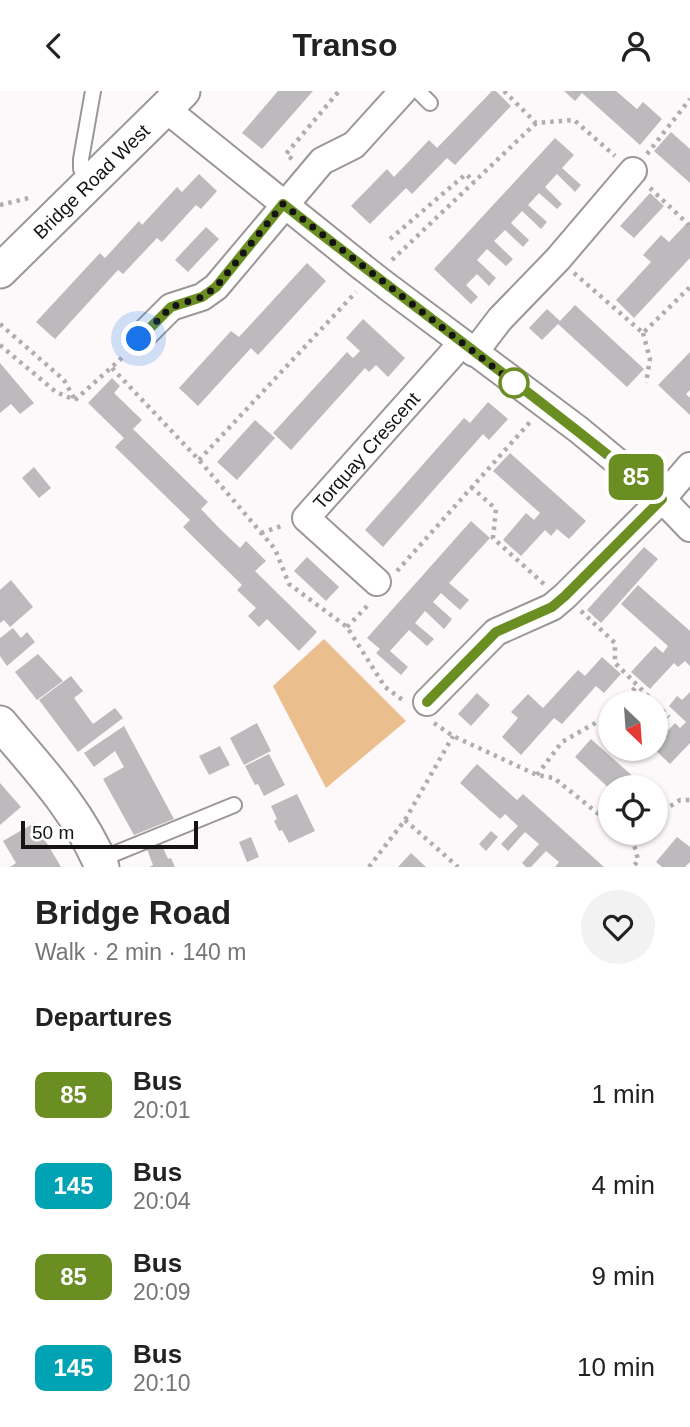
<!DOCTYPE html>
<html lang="en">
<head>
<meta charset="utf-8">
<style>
  :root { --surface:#fff; --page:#f2f2f2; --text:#222; --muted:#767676 }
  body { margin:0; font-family:Helvetica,sans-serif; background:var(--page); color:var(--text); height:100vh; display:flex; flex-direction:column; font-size:26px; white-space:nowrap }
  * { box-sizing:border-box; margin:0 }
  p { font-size:23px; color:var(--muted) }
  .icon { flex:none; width:38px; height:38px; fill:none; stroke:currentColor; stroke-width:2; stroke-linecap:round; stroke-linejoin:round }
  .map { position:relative; height:776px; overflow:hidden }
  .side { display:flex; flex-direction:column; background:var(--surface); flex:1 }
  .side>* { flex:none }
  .badge { padding:0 14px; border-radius:10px; font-size:24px; line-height:46px }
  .needle { width:46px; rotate:155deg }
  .controls { position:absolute; left:598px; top:600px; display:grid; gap:14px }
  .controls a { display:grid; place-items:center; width:70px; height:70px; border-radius:50%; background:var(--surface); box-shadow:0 2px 5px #0004; font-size:35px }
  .scale { position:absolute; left:21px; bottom:18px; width:177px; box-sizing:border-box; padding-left:7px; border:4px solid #151314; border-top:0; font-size:19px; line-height:24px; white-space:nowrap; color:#151314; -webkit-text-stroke:5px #fff; paint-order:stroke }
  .you { position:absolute; width:35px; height:35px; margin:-18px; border:5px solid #fff; border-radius:50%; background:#1a73e8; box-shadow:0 0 0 10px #1a73e833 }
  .map>.badge { position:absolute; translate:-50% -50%; box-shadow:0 0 0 4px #fff }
  h2 { padding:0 35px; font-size:26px; line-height:63px }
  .round { display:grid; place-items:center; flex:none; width:74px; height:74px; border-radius:37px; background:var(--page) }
  .headline { display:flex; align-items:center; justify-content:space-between; height:119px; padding:0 35px }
  h1 { font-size:33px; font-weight:600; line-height:52px }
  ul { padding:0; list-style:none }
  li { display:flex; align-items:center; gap:21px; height:91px; padding:0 35px }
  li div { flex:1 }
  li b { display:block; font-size:26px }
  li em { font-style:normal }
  li .badge { min-width:77px; font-weight:700; text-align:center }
  header { display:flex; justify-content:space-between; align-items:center; height:91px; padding:0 35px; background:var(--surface); font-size:32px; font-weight:600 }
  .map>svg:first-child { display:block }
  .green { fill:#ebbe8e }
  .building { fill:#bdbabd }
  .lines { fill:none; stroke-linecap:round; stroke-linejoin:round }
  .service-casing { stroke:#9b9697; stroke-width:18 }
  .minor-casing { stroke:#9b9697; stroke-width:30 }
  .tertiary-casing { stroke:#9b9697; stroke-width:37 }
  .path { stroke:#b1adae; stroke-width:4.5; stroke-dasharray:3.5 5; stroke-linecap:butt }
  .service { stroke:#fff; stroke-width:14 }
  .minor { stroke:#fff; stroke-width:26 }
  .tertiary { stroke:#fff; stroke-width:33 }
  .minor-bridge-casing { stroke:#9b9697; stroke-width:30; stroke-linecap:butt }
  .minor-bridge { stroke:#fff; stroke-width:26 }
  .line-casing { stroke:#fff; stroke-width:16 }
  .line { stroke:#6b8e23; stroke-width:10 }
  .walk { stroke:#151314; stroke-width:7; stroke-dasharray:0 12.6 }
  .stop-dot { fill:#fff; stroke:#6b8e23; stroke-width:3.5 }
  .labels { text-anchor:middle; stroke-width:5; stroke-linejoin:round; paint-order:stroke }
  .street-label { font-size:19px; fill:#151314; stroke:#fff }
</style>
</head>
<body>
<header><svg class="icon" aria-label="back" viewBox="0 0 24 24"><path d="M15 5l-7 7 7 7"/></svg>Transo<svg class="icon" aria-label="person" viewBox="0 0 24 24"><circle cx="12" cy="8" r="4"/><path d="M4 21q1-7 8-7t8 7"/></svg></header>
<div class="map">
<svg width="690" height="776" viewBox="0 0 690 776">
  <rect width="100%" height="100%" fill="#fdf8f9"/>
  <path class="green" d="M324,548L406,630L326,697L273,595Z"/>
  <g class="building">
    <path d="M278,0H313L262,58L242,42Z"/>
    <path d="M492,0H496L511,15L455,74L447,67L412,103L406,97L370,133L351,115L387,78L394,86L429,49L437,57Z"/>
    <path d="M564,0H616L637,18L643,11L662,28L640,54L582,2L575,10Z"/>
    <path d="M671,41L690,58V92L654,60Z"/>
    <path d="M555,47L574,64L562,77L581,94L575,101L557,83L545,96L562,113L557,118L539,102L528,114L547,131L541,138L522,120L511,132L529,149L523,156L505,139L494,150L513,168L506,175L487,158L477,169L496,187L489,195L477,183L466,194L478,206L471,213L434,178Z"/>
    <path d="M199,83L217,100L201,118L196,114L162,151L157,147L123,183L118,179L55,248L36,231L100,162L105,167L139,130L142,134L177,96L182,101Z"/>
    <path d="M650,102L664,115L634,147L620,135Z"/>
    <path d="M687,132L690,135V167L634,227L616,209L651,171L643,164L661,144L669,151Z"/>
    <path d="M206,136L219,148L188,181L175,169Z"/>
    <path d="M307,172L326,190L258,264L251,257L198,315L179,297L231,240L239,246Z"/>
    <path d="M575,214L644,278L627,296L558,233L542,249L529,237L547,218L560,230Z"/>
    <path d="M363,228L405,267L388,286L376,274L369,281L365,277L291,359L273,342L347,261L353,267L360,260L346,247Z"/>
    <path d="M690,261V299L686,303L690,307V324L658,294Z"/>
    <path d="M0,272L34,312L20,323L11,313L0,322Z"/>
    <path d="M112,287L120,295L114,302L142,329L133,338L208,411L201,418L220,438L240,457L246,450L266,470L255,480L317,541L299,560L267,528L259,536L248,525L256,517L237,499L242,494L183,436L190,429L115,356L124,347L88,312Z"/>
    <path d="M488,311L508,328L489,349L483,343L383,456L365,439L464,327L470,332Z"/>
    <path d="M255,329L275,347L237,389L217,371Z"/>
    <path d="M510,362L586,430L569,448L557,438L551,445L545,439L521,465L503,449L526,422L534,429L540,422L493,380Z"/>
    <path d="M34,376L51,397L39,407L22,387Z"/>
    <path d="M471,430L490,447L449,492L469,509L460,519L441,502L433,511L452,528L444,538L425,520L415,532L434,548L427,555L409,539L390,560L408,576L401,584L376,562L380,558L367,547Z"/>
    <path d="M644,456L658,468L601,532L587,519Z"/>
    <path d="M307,466L339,496L326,510L294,480Z"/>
    <path d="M11,489L33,516L10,536L4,529L0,532V499Z"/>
    <path d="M638,494L690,540V575L685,570L678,576L674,572L650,598L631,581L655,555L663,562L668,555L621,513Z"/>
    <path d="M13,537L21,547L27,541L35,551L7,575L0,565V547Z"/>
    <path d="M38,563L63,590L37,609L15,581Z"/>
    <path d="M602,566L621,583L604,602L596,595L562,633L554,627L521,664L502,646L518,627L511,621L528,603L543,617L578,579L585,585Z"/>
    <path d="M71,585L83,600L74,607L93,633L115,617L123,627L78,661L39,609Z"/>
    <path d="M690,601V652L670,673L654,658H656V652L675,632L680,637L686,631L669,615L677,605L682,609Z"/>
    <path d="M477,602L490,614L471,635L458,623Z"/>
    <path d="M257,632L271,660L244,674L230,647Z"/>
    <path d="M124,635L174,728L134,744L103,688L124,676L115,660L94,676L84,662Z"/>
    <path d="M591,648L610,665L645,696H611V699L575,666Z"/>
    <path d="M220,655L230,674L209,684L199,665Z"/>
    <path d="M269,663L285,694L264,705L258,693L255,694L245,675Z"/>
    <path d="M477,673L517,709L523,703L604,776H555L559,771L546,760L531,776H526L522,772L539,753L525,741L508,760L501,753L518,735L505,723L500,728L460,692Z"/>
    <path d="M0,692L21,716L0,734Z"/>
    <path d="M297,703L315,740L289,752L282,739L279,740L274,730L277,728L271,715Z"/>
    <path d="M34,732L48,754L61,776H10L16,772L3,750Z"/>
    <path d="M491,740L498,746L486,760L479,753Z"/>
    <path d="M251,746L259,766L247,771L239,751Z"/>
    <path d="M677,746L690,756V771L685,776H662L656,771Z"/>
    <path d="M161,752L168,768L171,767L175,776H149L153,774L147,758Z"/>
    <path d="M411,762L426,776H398Z"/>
  </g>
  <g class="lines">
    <g class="service-casing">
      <g id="service">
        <path d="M418,0L430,12"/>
        <path d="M91,91L81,78V68L93,0"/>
        <path d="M99,769L234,714"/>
      </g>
    </g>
    <g class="minor-casing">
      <g id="minor">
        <path d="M166,18L361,175"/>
        <path d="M388,196L579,339L662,408L690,437"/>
        <path d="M139,248L171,216L202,206L216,196L322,70L354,54L403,0"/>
        <path d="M474,262L500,228L558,168L633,80"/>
        <path id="s1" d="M377,491L306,427L462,252"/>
        <path d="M427,611L496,541L552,516L565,505L662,408L690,375"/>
      </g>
    </g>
    <g class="tertiary-casing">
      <g id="tertiary">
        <path id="s2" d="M0,180L183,0"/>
        <path d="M0,632C38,677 79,720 102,776"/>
      </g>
    </g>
    <g class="path">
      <path d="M504,0L536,32L574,29L615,65"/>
      <path d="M647,63L690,8"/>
      <path d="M292,68L286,63L339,0"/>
      <path d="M650,97L690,135"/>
      <path d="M0,114L33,106"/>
      <path d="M390,148L466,83L474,91"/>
      <path d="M392,169L536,32"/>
      <path d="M574,182L643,242L690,196"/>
      <path d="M0,233L64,289L75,309"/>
      <path d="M643,242L650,268L646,292"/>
      <path d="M0,254L56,301L75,309"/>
      <path d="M112,277L199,369L275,458L289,493L347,536L385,596L404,610"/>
      <path d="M75,309L124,265"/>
      <path d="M199,369L356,201"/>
      <path d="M471,396L496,418L493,447L545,494"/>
      <path d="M261,442L284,434"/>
      <path d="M397,480L531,330"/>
      <path d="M581,520L615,552V572L655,612"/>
      <path d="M347,536L370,512"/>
      <path d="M621,612L637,595"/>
      <path d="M656,613L669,626"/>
      <path d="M434,632L453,645L537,684L554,687L611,733"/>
      <path d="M537,684L562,651L611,623"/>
      <path d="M656,724L680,709H690"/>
      <path d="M405,729L458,776"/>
      <path d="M622,742L630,748L635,742"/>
      <path d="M630,748L636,759L638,770L633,776"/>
      <path d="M369,776L405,729L453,645"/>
    </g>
    <use href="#service" class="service"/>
    <use href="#minor" class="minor"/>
    <use href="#tertiary" class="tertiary"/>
    <g class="minor-bridge-casing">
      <path id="minor-bridge" d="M361,175L388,196"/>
    </g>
    <use href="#minor-bridge" class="minor-bridge"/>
  </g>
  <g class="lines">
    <g class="line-casing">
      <path id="line" d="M139,248L171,216L202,206L216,196L283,113C409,213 539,306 662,408L565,505L552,516L496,541L427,611"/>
    </g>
    <use href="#line" class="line"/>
    <path class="walk" d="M139,248L171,216L202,206L216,196L283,113L514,292"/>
  </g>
  <circle class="stop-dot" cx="514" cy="292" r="14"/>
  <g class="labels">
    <g class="street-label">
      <text dy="7" stroke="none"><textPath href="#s2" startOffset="128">Bridge Road West</textPath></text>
      <text dy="7" stroke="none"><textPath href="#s1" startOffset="186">Torquay Crescent</textPath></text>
    </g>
  </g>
</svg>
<div class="controls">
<a><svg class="needle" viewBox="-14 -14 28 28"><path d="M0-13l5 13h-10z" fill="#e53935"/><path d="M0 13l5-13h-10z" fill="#767676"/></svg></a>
<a><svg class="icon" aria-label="locate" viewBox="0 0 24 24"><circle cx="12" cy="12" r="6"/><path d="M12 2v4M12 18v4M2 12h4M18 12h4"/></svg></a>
</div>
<div class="scale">50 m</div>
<div class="you" style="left:139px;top:248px"></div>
<b class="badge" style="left:636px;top:386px;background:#6b8e23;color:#fff">85</b>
</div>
<section class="side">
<div class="headline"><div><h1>Bridge Road</h1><p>Walk · 2 min · 140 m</p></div><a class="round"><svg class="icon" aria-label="heart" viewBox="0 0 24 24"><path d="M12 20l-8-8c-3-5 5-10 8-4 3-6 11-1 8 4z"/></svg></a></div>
<h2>Departures</h2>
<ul>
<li><span class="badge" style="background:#6b8e23;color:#fff">85</span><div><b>Bus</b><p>20:01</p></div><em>1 min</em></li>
<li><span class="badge" style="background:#00a3b4;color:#fff">145</span><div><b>Bus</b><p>20:04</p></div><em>4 min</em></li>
<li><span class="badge" style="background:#6b8e23;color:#fff">85</span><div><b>Bus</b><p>20:09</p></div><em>9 min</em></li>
<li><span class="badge" style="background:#00a3b4;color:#fff">145</span><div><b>Bus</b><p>20:10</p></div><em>10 min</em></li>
</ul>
</section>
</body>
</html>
